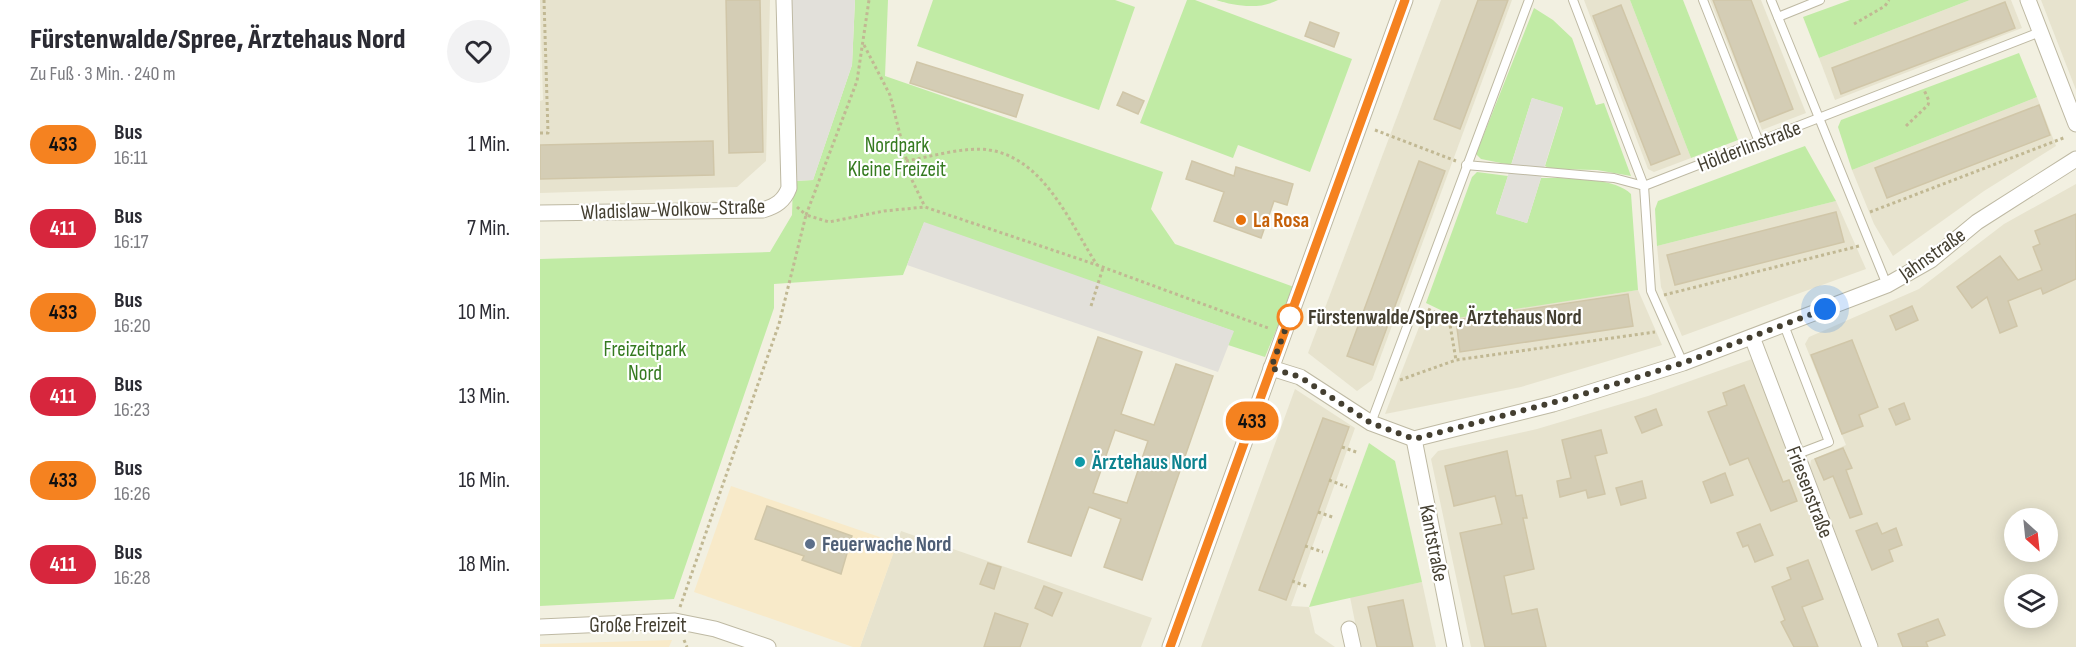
<!DOCTYPE html>
<html lang="de">
<head>
<meta charset="utf-8">
<style>
  :root { --surface:#fff; --page:#f2f2f3; --text:#2b2b33; --muted:#7c7c81 }
  body { margin:0; font-family:"Sofia Sans Condensed",sans-serif; background:var(--page); color:var(--text); height:100vh; display:flex; flex-direction:column; font-size:22px; white-space:nowrap }
  * { box-sizing:border-box; margin:0 }
  p { font-size:20px; color:var(--muted) }
  .icon { flex:none; width:33px; height:33px; fill:none; stroke:currentColor; stroke-width:2; stroke-linecap:round; stroke-linejoin:round }
  .map { position:relative; flex:1; overflow:hidden }
  .drawer { display:flex; flex-direction:column; background:var(--surface); width:540px }
  .drawer>* { flex:none }
  .badge { padding:0 12px; border-radius:20px; font-size:21px; line-height:39px }
  .needle { width:39px; rotate:153deg }
  .fabs { position:absolute; left:1464px; top:508px; display:grid; gap:12px }
  .fabs a { display:grid; place-items:center; width:54px; height:54px; border-radius:50%; background:var(--surface); box-shadow:0 3px 15px #0003; font-size:30px }
  .you { position:absolute; width:30px; height:30px; margin:-15px; border:4px solid #fff; border-radius:50%; background:#1a73e8; box-shadow:0 0 0 9px #1a73e833 }
  .map>.badge { position:absolute; translate:-50% -50%; box-shadow:0 0 0 3px #fff }
  .round { display:grid; place-items:center; flex:none; width:63px; height:63px; border-radius:32px; background:var(--page) }
  .headline { display:flex; align-items:center; justify-content:space-between; height:102px; padding:0 30px }
  h1 { font-size:28px; font-weight:800; line-height:45px }
  ul { padding:0; list-style:none }
  li { display:flex; align-items:center; gap:18px; height:84px; padding:0 30px }
  li div { flex:1 }
  li b { display:block; font-size:22px }
  li em { font-style:normal }
  li .badge { min-width:66px; font-weight:700; text-align:center }
  main { display:flex; flex:1; min-height:0 }
  .map>svg:first-child { display:block }
  .residential { fill:#e7e3ce; fill-rule:evenodd }
  .commercial { fill:#f8eac9 }
  .green { fill:#c1eba5 }
  .parking { fill:#e2e0da }
  .building { fill:#d4cdb5; stroke:#d0c6a8; stroke-width:1.5; fill-rule:evenodd }
  .lines { fill:none; stroke-linecap:round; stroke-linejoin:round }
  .lane-casing { stroke:#beb9a3; stroke-width:10 }
  .street-casing { stroke:#beb9a3; stroke-width:17 }
  .path { stroke:#c1b893; stroke-width:3; stroke-dasharray:3 3; stroke-linecap:butt }
  .lane { stroke:#fff; stroke-width:8 }
  .street { stroke:#fff; stroke-width:15 }
  .line-casing { stroke:#fff; stroke-width:14 }
  .line { stroke:#f58220; stroke-width:9 }
  .walk { stroke:#443f31; stroke-width:6; stroke-dasharray:0 10.8 }
  .food-dot { fill:#e8710a; stroke:#fff; stroke-width:2 }
  .stop-dot { fill:#fff; stroke:#f58220; stroke-width:3 }
  .culture-dot { fill:#0f9aa8; stroke:#fff; stroke-width:2 }
  .service-dot { fill:#5c6f8a; stroke:#fff; stroke-width:2 }
  .labels { text-anchor:middle; stroke-width:4.5; stroke-linejoin:round; paint-order:stroke }
  .park-label { font-size:21px; fill:#357a20; stroke:#fff }
  .street-label { font-size:21px; fill:#443f31; stroke:#fff }
  .food-label { font-size:21px; font-weight:bold; fill:#c56008; stroke:#fff; text-anchor:start }
  .stop-label { font-size:21px; font-weight:bold; fill:#443f31; stroke:#fff; text-anchor:start }
  .culture-label { font-size:21px; font-weight:bold; fill:#0d838f; stroke:#fff; text-anchor:start }
  .service-label { font-size:21px; font-weight:bold; fill:#4e5e75; stroke:#fff; text-anchor:start }
</style>
</head>
<body>
<main>
<section class="drawer">
<div class="headline"><div><h1>Fürstenwalde/Spree, Ärztehaus Nord</h1><p>Zu Fuß · 3 Min. · 240 m</p></div><a class="round"><svg class="icon" aria-label="heart" viewBox="0 0 24 24"><path d="M12 20l-8-8c-3-5 5-10 8-4 3-6 11-1 8 4z"/></svg></a></div>
<ul>
<li><span class="badge" style="background:#f58220;color:#111">433</span><div><b>Bus</b><p>16:11</p></div><em>1 Min.</em></li>
<li><span class="badge" style="background:#d7263d;color:#fff">411</span><div><b>Bus</b><p>16:17</p></div><em>7 Min.</em></li>
<li><span class="badge" style="background:#f58220;color:#111">433</span><div><b>Bus</b><p>16:20</p></div><em>10 Min.</em></li>
<li><span class="badge" style="background:#d7263d;color:#fff">411</span><div><b>Bus</b><p>16:23</p></div><em>13 Min.</em></li>
<li><span class="badge" style="background:#f58220;color:#111">433</span><div><b>Bus</b><p>16:26</p></div><em>16 Min.</em></li>
<li><span class="badge" style="background:#d7263d;color:#fff">411</span><div><b>Bus</b><p>16:28</p></div><em>18 Min.</em></li>
</ul>
</section>
<div class="map">
<svg width="1536" height="647" viewBox="0 0 1536 647">
  <rect width="100%" height="100%" fill="#f2f0e1"/>
  <g class="residential">
    <path d="M0,0H230L226,161L197,187L0,193V101L3,100Z"/>
    <path d="M901,0H972L832,380L817,391L768,353Z"/>
    <path d="M1044,0H1090L1151,158L1114,172L1108,169Z"/>
    <path d="M1170,0H1221L1266,113L1222,130Z"/>
    <path d="M1430,0H1471L1482,28L1295,100L1279,58Z"/>
    <path d="M1501,0H1536V90Z"/>
    <path d="M1497,97L1516,146L1444,191L1353,256L1334,224L1312,170Z"/>
    <path d="M1536,184V647H1339L1270,466L1271,460L1306,445L1265,344L1269,337L1379,289L1464,224ZM1474,519H1508V552H1474ZM1474,585H1508V618H1474Z"/>
    <path d="M1296,201L1326,269L1142,336L1121,287L1117,246Z"/>
    <path d="M1098,290L1122,345L981,387L845,414L881,322Z"/>
    <path d="M1212,359L1325,647H931L891,459L898,451L997,429L1108,396Z"/>
    <path d="M755,389L815,428L751,606L769,607L775,633L795,647H661Z"/>
    <path d="M361,531L612,618L601,647H320Z"/>
    <path d="M882,582L896,647H820L810,597Z"/>
  </g>
  <g class="commercial">
    <path d="M191,486L357,543L320,647H313L154,592Z"/>
    <path d="M132,640L129,647H0V644Z"/>
  </g>
  <g class="green">
    <path d="M315,0H348L345,76L623,172L611,209L635,244L754,287L725,357L688,345L693,331L384,223L363,275L234,284V308L134,599L0,606V259L230,252L252,215L253,181L273,180L312,65Z"/>
    <path d="M393,0H575L595,7L559,110L377,46Z"/>
    <path d="M647,0H655L812,59L770,172L698,145L693,158L600,123Z"/>
    <path d="M676,0H738C719,10 695,6 676,0Z"/>
    <path d="M1090,0H1143L1198,140L1151,158Z"/>
    <path d="M1310,0H1430L1279,58L1263,17Z"/>
    <path d="M994,8L1013,20L1032,38L1056,105L1064,103L1091,176L1057,170L1011,169L1005,166L1023,108L992,98L971,165L941,159L936,154Z"/>
    <path d="M1479,53L1497,97L1312,170L1298,127L1301,120Z"/>
    <path d="M1265,146L1296,201L1117,246L1115,209L1118,201Z"/>
    <path d="M937,172L968,176L956,213L987,223L1001,178C1024,178 1075,177 1091,194L1098,290L917,318L886,303L932,177Z"/>
    <path d="M829,443L855,461L882,582L769,607Z"/>
  </g>
  <g class="parking">
    <path d="M248,0H315L312,65L273,180L253,181Z"/>
    <path d="M992,98L1023,107L987,223L956,214Z"/>
    <path d="M384,222L694,331L678,372L367,265Z"/>
  </g>
  <g class="building">
    <path d="M186,0H220L223,152L189,153Z"/>
    <path d="M938,0H968L920,129L894,119Z"/>
    <path d="M1173,0H1211L1253,109L1220,122Z"/>
    <path d="M1465,2L1475,28L1301,94L1292,68Z"/>
    <path d="M1081,5L1140,154L1111,165L1053,16Z"/>
    <path d="M770,22L799,33L794,47L765,36Z"/>
    <path d="M377,62L483,95L476,117L370,83Z"/>
    <path d="M583,92L604,101L598,114L577,105Z"/>
    <path d="M1499,105L1510,135L1347,198L1335,168Z"/>
    <path d="M173,141L174,175L0,179V145Z"/>
    <path d="M652,161L694,176L696,167L753,184L747,205L734,201L721,238L674,221L684,192L646,179Z"/>
    <path d="M879,161L905,171L833,365L807,356Z"/>
    <path d="M1296,212L1304,242L1135,285L1127,255Z"/>
    <path d="M1536,214V279L1503,294L1501,288L1468,301L1477,326L1460,333L1447,297L1432,308L1417,287L1460,256L1478,280L1502,270L1493,247L1500,244L1495,231Z"/>
    <path d="M1088,294L1093,326L920,352L916,320Z"/>
    <path d="M1372,306L1378,320L1356,330L1350,316Z"/>
    <path d="M558,337L602,352L581,414L614,425L636,364L673,376L602,580L564,567L581,519L549,507L531,556L488,542ZM575,430L608,441L587,503L553,493Z"/>
    <path d="M1312,340L1338,407L1319,415L1323,426L1302,434L1271,355Z"/>
    <path d="M1204,385L1243,482L1249,480L1257,501L1231,511L1208,458L1190,465L1168,412L1187,405L1183,393Z"/>
    <path d="M1364,403L1370,419L1356,425L1349,409Z"/>
    <path d="M1116,409L1122,425L1102,433L1095,417Z"/>
    <path d="M783,418L809,427L746,600L719,590Z"/>
    <path d="M1061,430L1067,453L1055,456L1065,494L1048,498L1046,490L1020,497L1017,481L1031,478L1022,440Z"/>
    <path d="M1303,448L1312,468L1306,470L1322,514L1310,518L1293,476L1284,480L1275,459Z"/>
    <path d="M967,451L976,496L982,495L984,505L987,518H983L994,569L964,576L972,614L997,609L1006,647H945L920,533L962,524L955,496L914,506L905,466Z"/>
    <path d="M1185,473L1193,495L1171,503L1163,482Z"/>
    <path d="M1102,481L1106,498L1081,505L1076,488Z"/>
    <path d="M227,506L312,536L301,574L262,560L264,556L215,539Z"/>
    <path d="M1337,523L1342,534L1356,528L1362,545L1349,550L1353,561L1332,570L1316,531Z"/>
    <path d="M1220,524L1233,555L1215,562L1208,545L1203,547L1197,533Z"/>
    <path d="M1268,560L1283,599L1262,607L1278,647H1254L1241,622L1245,620L1232,587L1251,579L1247,568Z"/>
    <path d="M448,563L461,567L454,589L440,584Z"/>
    <path d="M504,586L522,593L512,616L495,608Z"/>
    <path d="M863,600L873,647H837L828,607Z"/>
    <path d="M455,613L488,624L480,647H444Z"/>
    <path d="M1398,619L1405,635L1386,642L1388,647H1363L1358,634Z"/>
  </g>
  <g class="lines">
    <g class="lane-casing">
      <g id="lane">
        <path d="M1033,0L1104,186L1500,32"/>
        <path d="M1163,0L1219,142"/>
        <path d="M1231,0L1347,285"/>
        <path d="M1238,17L1280,0"/>
        <path d="M926,165L1074,178L1104,186L1111,291L1143,363"/>
        <path d="M1244,325L1289,442L1255,455"/>
        <path d="M831,423L989,0"/>
      </g>
    </g>
    <g class="street-casing">
      <g id="street">
        <path d="M1488,0L1536,124"/>
        <path d="M0,213L223,210C236,206 244,201 249,188L244,0"/>
        <path d="M1212,337L1330,647"/>
        <path d="M731,368L760,377L831,423L874,439L1013,404L1143,363L1347,285L1391,260L1437,222L1536,159"/>
        <path d="M874,439L915,647"/>
        <path d="M0,627L135,621L175,629L228,647"/>
        <path d="M809,629L813,647"/>
        <path d="M630,647L865,0"/>
      </g>
    </g>
    <g class="path">
      <path d="M1314,24L1345,6L1349,0"/>
      <path d="M324,45L350,95L371,178L385,207"/>
      <path d="M1366,126L1388,105L1389,101L1384,90"/>
      <path d="M835,130L916,161"/>
      <path d="M0,133H8L4,0"/>
      <path d="M366,161C390,157 426,146 449,150C504,158 530,223 557,265"/>
      <path d="M257,207L266,215L317,81L329,0"/>
      <path d="M1330,212L1526,137"/>
      <path d="M1124,295L1319,246"/>
      <path d="M551,306L563,268"/>
      <path d="M888,309L909,319L916,360"/>
      <path d="M860,380L916,360L1115,332"/>
      <path d="M802,447L819,453"/>
      <path d="M789,480L807,487"/>
      <path d="M778,512L795,518"/>
      <path d="M765,546L783,552"/>
      <path d="M752,581L769,587"/>
      <path d="M140,607L239,324L266,215L289,222L344,211L385,207L557,265L728,328"/>
      <path d="M144,640L147,647"/>
    </g>
    <use href="#lane" class="lane"/>
    <use href="#street" class="street"/>
  </g>
  <g class="lines">
    <g class="line-casing">
      <path id="line" d="M630,647L865,0"/>
    </g>
    <use href="#line" class="line"/>
    <path class="walk" d="M750,317L751,314L731,368L760,377L831,423L874,439L1034,397L1143,363L1285,309"/>
  </g>
  <circle class="food-dot" cx="701" cy="220" r="6"/>
  <circle class="stop-dot" cx="750" cy="317" r="12"/>
  <circle class="culture-dot" cx="540" cy="462" r="6"/>
  <circle class="service-dot" cx="270" cy="544" r="6"/>
  <g class="labels">
    <g class="park-label">
      <text x="357" y="152">Nordpark<tspan x="357" dy="24">Kleine Freizeit</tspan></text>
      <text x="105" y="356">Freizeitpark<tspan x="105" dy="24">Nord</tspan></text>
    </g>
    <g class="street-label">
      <text transform="translate(1209 146) rotate(-21)" y="7">Hölderlinstraße</text>
      <text transform="translate(133 209) rotate(-2)" y="7">Wladislaw-Wolkow-Straße</text>
      <text transform="translate(1392 254) rotate(-35)" y="7">Jahnstraße</text>
      <text transform="translate(1270 492) rotate(69)" y="7">Friesenstraße</text>
      <text transform="translate(894 543) rotate(79)" y="7">Kantstraße</text>
      <text x="98" y="632">Große Freizeit</text>
    </g>
    <g class="food-label">
      <text x="713" y="227">La Rosa</text>
    </g>
    <g class="stop-label">
      <text x="768" y="324">Fürstenwalde/Spree, Ärztehaus Nord</text>
    </g>
    <g class="culture-label">
      <text x="552" y="469">Ärztehaus Nord</text>
    </g>
    <g class="service-label">
      <text x="282" y="551">Feuerwache Nord</text>
    </g>
  </g>
</svg>
<div class="fabs">
<a><svg class="needle" viewBox="-14 -14 28 28"><path d="M0-13l5 13h-10z" fill="#e53935"/><path d="M0 13l5-13h-10z" fill="#7c7c81"/></svg></a>
<a><svg class="icon" aria-label="layers" viewBox="0 0 24 24"><path d="M12 4l9 5-9 5-9-5zM3 14l9 5 9-5"/></svg></a>
</div>
<div class="you" style="left:1285px;top:309px"></div>
<b class="badge" style="left:712px;top:421px;background:#f58220;color:#111">433</b>
</div>
</main>
</body>
</html>
